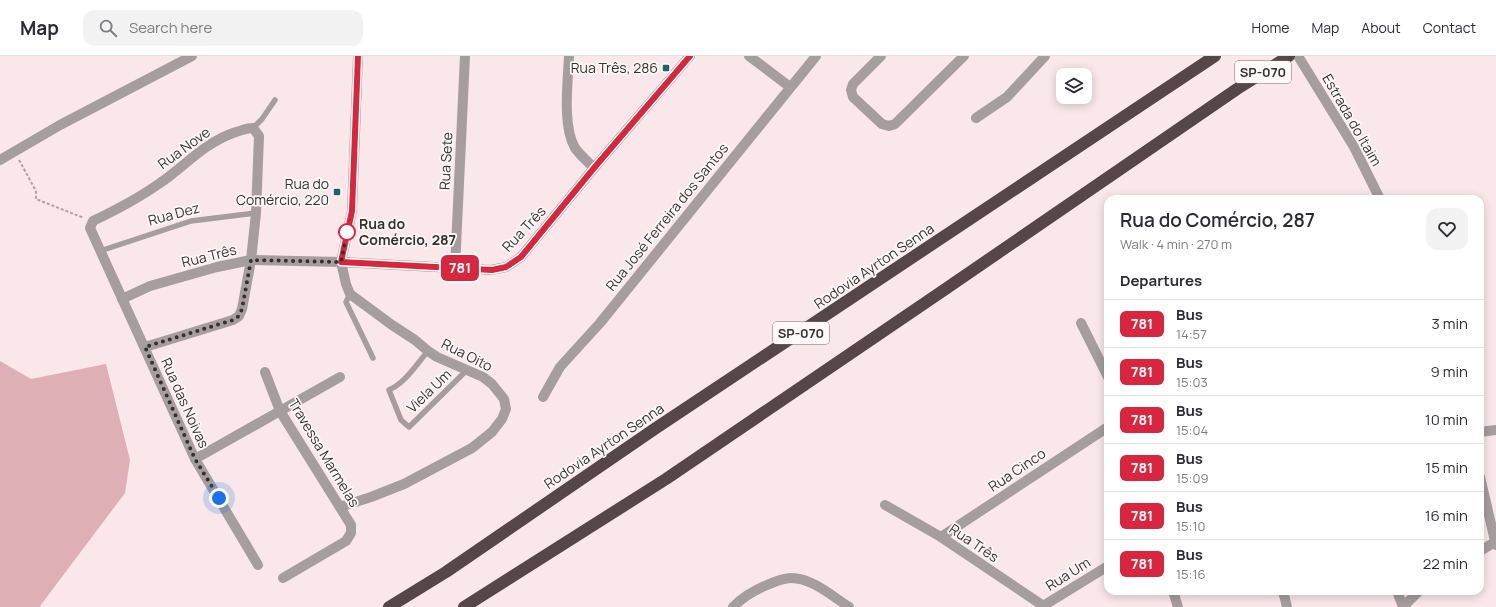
<!DOCTYPE html>
<html lang="en">
<head>
<meta charset="utf-8">
<style>
  :root { --surface:#fff; --page:#f2f2f3; --text:#2b2b33; --muted:#7c7c81; --line:#e1e1e2 }
  body { margin:0; font-family:Manrope,sans-serif; background:var(--page); color:var(--text); height:100vh; display:flex; flex-direction:column; font-size:15px; white-space:nowrap }
  * { box-sizing:border-box; margin:0 }
  p { font-size:13px; color:var(--muted) }
  .icon { flex:none; width:22px; height:22px; fill:none; stroke:currentColor; stroke-width:2; stroke-linecap:round; stroke-linejoin:round }
  .map { position:relative; flex:1; overflow:hidden }
  .sheet { position:absolute; left:1104px; top:139px; width:380px; height:400px; display:flex; flex-direction:column; background:var(--surface); border-radius:12px; box-shadow:0 2px 10px #0003 }
  .sheet>* { flex:none }
  .badge { padding:0 8px; border-radius:6px; font-size:14px; line-height:26px }
  .controls { position:absolute; left:1056px; top:12px; display:grid; gap:8px }
  .controls a { display:grid; place-items:center; width:36px; height:36px; border-radius:8px; background:var(--surface); box-shadow:0 2px 10px #0003; font-size:20px }
  .you { position:absolute; width:20px; height:20px; margin:-10px; border:3px solid #fff; border-radius:50%; background:#1a73e8; box-shadow:0 0 0 6px #1a73e833 }
  .map>.badge { position:absolute; translate:-50% -50%; box-shadow:0 0 0 2px #fff }
  h2 { padding:0 16px; font-size:15px; line-height:36px }
  .round { display:grid; place-items:center; flex:none; width:42px; height:42px; border-radius:12px; background:var(--page) }
  .headline { display:flex; align-items:center; justify-content:space-between; height:68px; padding:0 16px }
  h1 { font-size:19px; font-weight:600; line-height:30px }
  ul { padding:0; list-style:none }
  li { display:flex; align-items:center; gap:12px; height:48px; padding:0 16px; border-top:1px solid var(--line) }
  li div { flex:1 }
  li b { display:block; font-size:15px }
  li em { font-style:normal }
  li .badge { min-width:44px; font-weight:700; text-align:center }
  header { display:flex; align-items:center; gap:24px; box-sizing:border-box; height:56px; padding:0 20px; background:var(--surface); border-bottom:1px solid var(--line) }
  header strong { font-size:19px }
  nav { display:flex; gap:22px; margin-inline-start:auto; font-size:14px }
  .search { width:280px; height:36px; background:var(--page); display:flex; align-items:center; gap:10px; box-sizing:border-box; padding:0 14px; border-radius:12px; color:var(--muted); font-size:15px }
  .map>svg:first-child { display:block }
  .green { fill:#deafb5 }
  .lines { fill:none; stroke-linecap:round; stroke-linejoin:round }
  .path { stroke:#b0a2a4; stroke-width:2; stroke-dasharray:3 2; stroke-linecap:butt }
  .service { stroke:#a59d9e; stroke-width:5.5 }
  .minor { stroke:#a59d9e; stroke-width:10 }
  .tertiary { stroke:#a59d9e; stroke-width:10 }
  .motorway { stroke:#554648; stroke-width:12 }
  .line-casing { stroke:#fff; stroke-width:9 }
  .line { stroke:#d7263d; stroke-width:6 }
  .walk { stroke:#373031; stroke-width:4; stroke-dasharray:0 7.2 }
  .poi-dot { fill:#18666a; stroke:#fff8f8; stroke-width:1.5 }
  .stop-dot { fill:#fff; stroke:#d7263d; stroke-width:2 }
  .labels { text-anchor:middle; stroke-width:3.5; stroke-linejoin:round; paint-order:stroke }
  .shield { fill:#fff8f8; stroke:#736c6d; stroke-width:1 }
  .shield-label { font-size:13px; font-weight:bold; fill:#373031 }
  .poi-label { font-size:14px; fill:#373031; stroke:#fff8f8; text-anchor:end }
  .street-label { font-size:14px; fill:#373031; stroke:#fff8f8 }
  .stop-label { font-size:14px; font-weight:bold; fill:#373031; stroke:#fff8f8; text-anchor:start }
</style>
</head>
<body>
<header>
<strong>Map</strong>
<div class="search"><svg class="icon" aria-label="search" viewBox="0 0 24 24"><circle cx="10" cy="10" r="6"/><path d="M15 15l6 6"/></svg>Search here</div>
<nav><a>Home</a><a>Map</a><a>About</a><a>Contact</a></nav>
</header>
<div class="map">
<svg width="1496" height="551" viewBox="0 0 1496 551">
  <rect width="100%" height="100%" fill="#f9e7e9"/>
  <path class="green" d="M0,305L31,323L106,308L130,404L125,437L40,550L41,551H0Z"/>
  <g class="lines">
    <path class="path" d="M19,104L36,135V143L84,162"/>
    <g class="service">
      <path d="M253,72L262,63L275,44"/>
      <path d="M100,195L191,165L256,157"/>
      <path d="M350,238L346,246L373,302"/>
      <path d="M428,295C416,309 406,326 389,334L401,364L409,371L467,314"/>
    </g>
    <g class="minor">
      <path d="M569,0C568,25 562,70 575,92C580,99 588,106 594,112"/>
      <path d="M749,0L790,31"/>
      <path d="M881,0L853,28L851,34L853,41L882,68L889,70L895,68L964,0"/>
      <path d="M976,62L1007,41L1045,0"/>
      <path d="M0,104L60,69L192,0"/>
      <path d="M455,212L465,0"/>
      <path d="M122,243L150,230L217,211L251,204L341,206L491,214L506,211L521,201L594,112L690,0"/>
      <path d="M1081,267L1108,321"/>
      <path d="M145,291L233,264L239,260L242,253L251,204L256,157L259,80L253,72C246,72 240,75 233,77C203,88 185,110 160,127C139,142 116,154 93,165L90,172L195,403L258,509"/>
      <path d="M265,316L280,355L351,469V477L346,485L283,522"/>
      <path d="M543,341L560,311L600,267L816,0"/>
      <path d="M1480,376L1496,374"/>
      <path d="M195,403L340,321"/>
      <path d="M885,449L941,481L1045,551"/>
      <path d="M340,451L371,441L404,428L472,392L492,376L502,363L506,353L504,343L492,328L483,321L437,301L428,295L415,284L392,269L350,238L346,228L341,206L352,155L358,0"/>
      <path d="M941,481L1108,371"/>
      <path d="M1480,495L1495,486"/>
      <path d="M1173,535L1178,551"/>
      <path d="M1283,535L1287,551"/>
      <path d="M1397,535L1403,551"/>
      <path d="M1043,550L1108,510"/>
      <path d="M733,551C742,542 755,534 767,529C774,526 783,522 791,522C812,522 832,540 849,551"/>
      <path d="M1403,551L1419,535"/>
    </g>
    <g class="tertiary">
      <path d="M1298,0L1354,91L1380,143"/>
      <path d="M1480,421L1496,489"/>
    </g>
    <g class="motorway">
      <path d="M389,551L446,516L656,372L1215,0"/>
      <path d="M464,551L666,423L944,234L1237,33L1289,0"/>
    </g>
  </g>
  <g class="lines">
    <g class="line-casing">
      <path id="line" d="M358,0L352,155L341,206L492,214L506,211L521,201L594,112L690,0"/>
    </g>
    <use href="#line" class="line"/>
    <path class="walk" d="M219,442L195,403L145,291L233,264L239,260L242,253L251,204L341,206L347,176"/>
  </g>
  <g class="poi-dot">
    <rect x="662" y="8" width="8" height="8" rx="2"/>
    <rect x="333" y="132" width="8" height="8" rx="2"/>
  </g>
  <circle class="stop-dot" cx="347" cy="176" r="8"/>
  <g class="labels">
    <g class="shield">
      <rect x="1235" y="5" width="56" height="22" rx="3"/>
      <rect x="773" y="266" width="56" height="22" rx="3"/>
    </g>
    <g class="shield-label">
      <text x="1263" y="21">SP-070</text>
      <text x="801" y="282">SP-070</text>
    </g>
    <g class="poi-label">
      <text x="658" y="17">Rua Três, 286</text>
      <text x="329" y="133">Rua do<tspan x="329" dy="16">Comércio, 220</tspan></text>
    </g>
    <g class="street-label">
      <text transform="translate(1352 64) rotate(60)" y="5">Estrada do Itaim</text>
      <text transform="translate(184 92) rotate(-36)" y="5">Rua Nove</text>
      <text transform="translate(446 105) rotate(-87)" y="5">Rua Sete</text>
      <text transform="translate(174 158) rotate(-15)" y="5">Rua Dez</text>
      <text transform="translate(667 161) rotate(-51)" y="5">Rua José Ferreira dos Santos</text>
      <text transform="translate(524 173) rotate(-47)" y="5">Rua Três</text>
      <text transform="translate(209 200) rotate(-14)" y="5">Rua Três</text>
      <text transform="translate(874 210) rotate(-34)" y="5">Rodovia Ayrton Senna</text>
      <text transform="translate(467 299) rotate(27)" y="5">Rua Oito</text>
      <text transform="translate(429 335) rotate(-44)" y="5">Viela Um</text>
      <text transform="translate(185 347) rotate(66)" y="5">Rua das Noivas</text>
      <text transform="translate(604 390) rotate(-34)" y="5">Rodovia Ayrton Senna</text>
      <text transform="translate(324 397) rotate(59)" y="5">Travessa Marmelas</text>
      <text transform="translate(1017 414) rotate(-34)" y="5">Rua Cinco</text>
      <text transform="translate(974 487) rotate(34)" y="5">Rua Três</text>
      <text transform="translate(1068 518) rotate(-32)" y="5">Rua Um</text>
    </g>
    <g class="stop-label">
      <text x="359" y="173">Rua do<tspan x="359" dy="16">Comércio, 287</tspan></text>
    </g>
  </g>
</svg>
<div class="controls">
<a><svg class="icon" aria-label="layers" viewBox="0 0 24 24"><path d="M12 4l9 5-9 5-9-5zM3 14l9 5 9-5"/></svg></a>
</div>
<div class="you" style="left:219px;top:442px"></div>
<b class="badge" style="left:460px;top:212px;background:#d7263d;color:#fff">781</b>
<section class="sheet">
<div class="headline"><div><h1>Rua do Comércio, 287</h1><p>Walk · 4 min · 270 m</p></div><a class="round"><svg class="icon" aria-label="heart" viewBox="0 0 24 24"><path d="M12 20l-8-8c-3-5 5-10 8-4 3-6 11-1 8 4z"/></svg></a></div>
<h2>Departures</h2>
<ul>
<li><span class="badge" style="background:#d7263d;color:#fff">781</span><div><b>Bus</b><p>14:57</p></div><em>3 min</em></li>
<li><span class="badge" style="background:#d7263d;color:#fff">781</span><div><b>Bus</b><p>15:03</p></div><em>9 min</em></li>
<li><span class="badge" style="background:#d7263d;color:#fff">781</span><div><b>Bus</b><p>15:04</p></div><em>10 min</em></li>
<li><span class="badge" style="background:#d7263d;color:#fff">781</span><div><b>Bus</b><p>15:09</p></div><em>15 min</em></li>
<li><span class="badge" style="background:#d7263d;color:#fff">781</span><div><b>Bus</b><p>15:10</p></div><em>16 min</em></li>
<li><span class="badge" style="background:#d7263d;color:#fff">781</span><div><b>Bus</b><p>15:16</p></div><em>22 min</em></li>
</ul>
</section>
</div>
</body>
</html>
